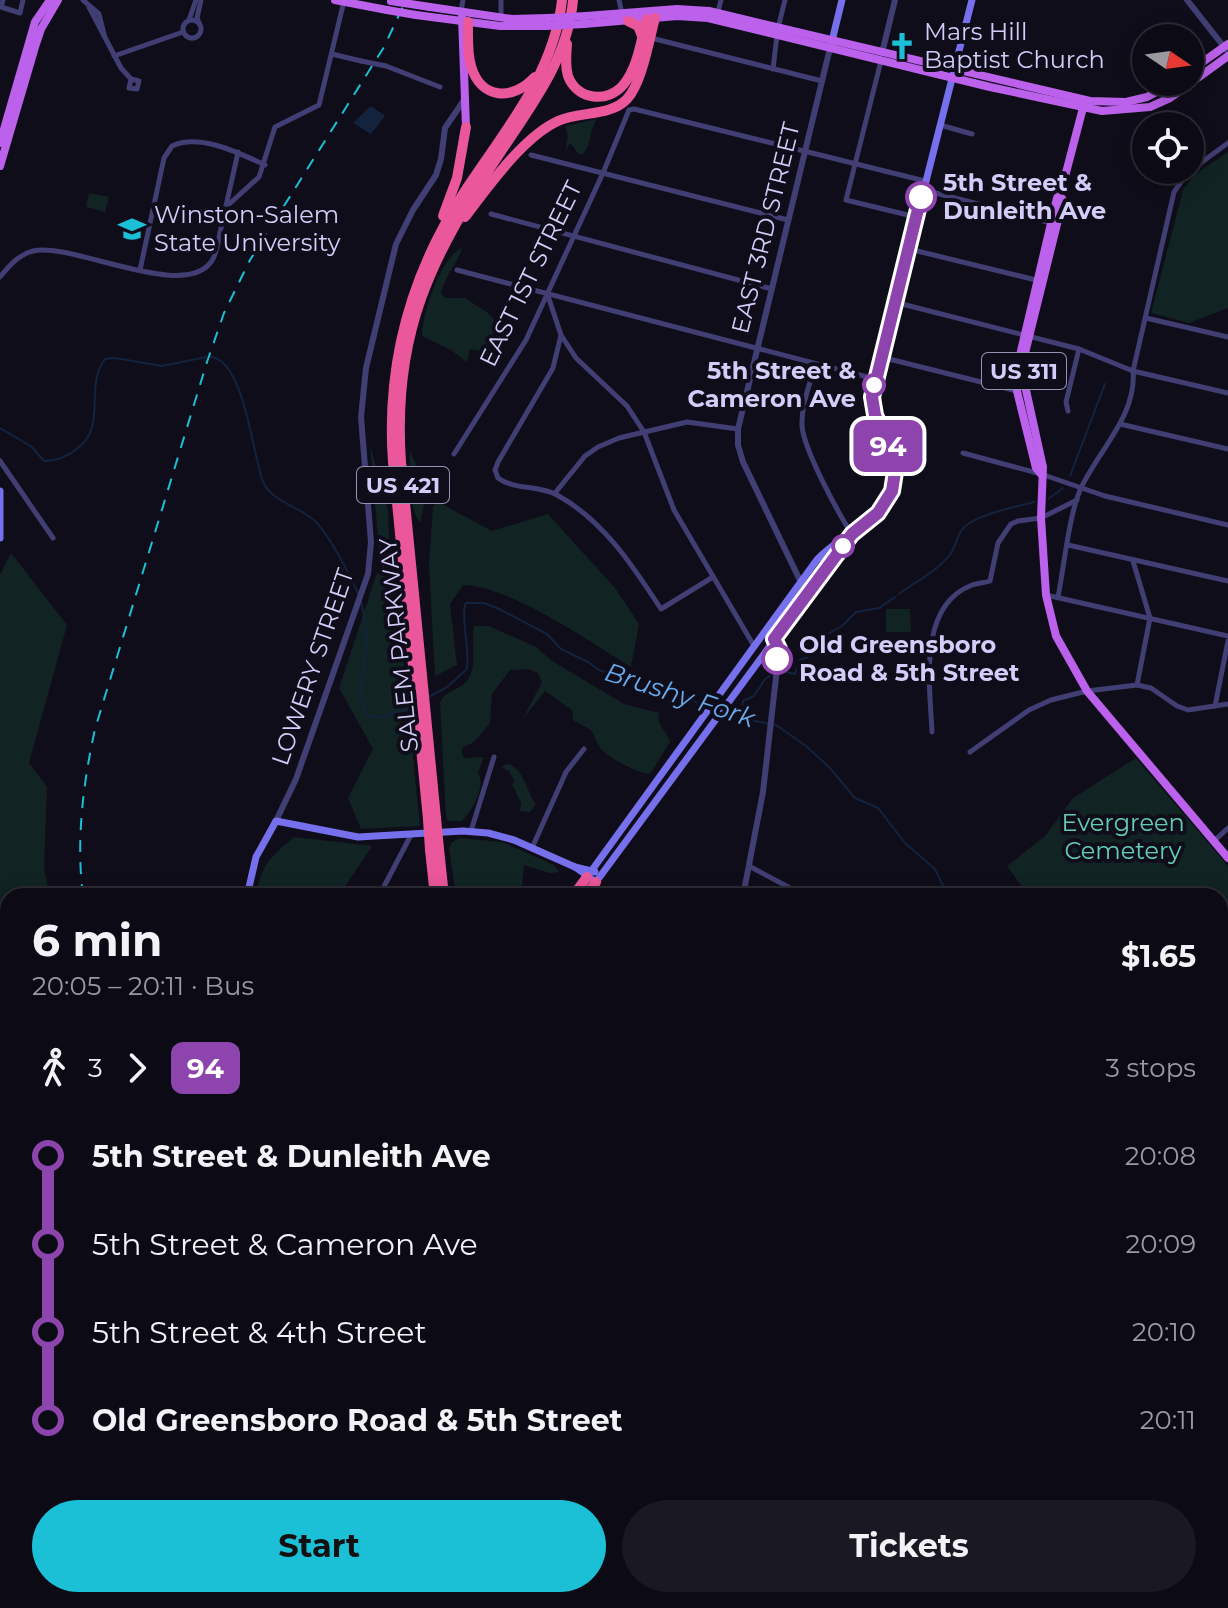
<!DOCTYPE html>
<html lang="en">
<head>
<meta charset="utf-8">
<style>
  :root { --surface:#0c0a14; --page:#1a1822; --text:#f1f3f6; --muted:#9a9aa0; --line:#2c2b34; --accent:#1bbfd6 }
  body { margin:0; font-family:Montserrat,sans-serif; background:var(--page); color:var(--text); height:100vh; display:flex; flex-direction:column; font-size:30px; white-space:nowrap }
  * { box-sizing:border-box; margin:0 }
  p { font-size:26px; color:var(--muted) }
  .icon { flex:none; width:44px; height:44px; fill:none; stroke:currentColor; stroke-width:2; stroke-linecap:round; stroke-linejoin:round }
  .map { position:relative; flex:1; overflow:hidden }
  .details { position:absolute; left:0px; top:888px; width:1228px; height:720px; display:flex; flex-direction:column; background:var(--surface); border-radius:24px 24px 0 0; box-shadow:0 4px 20px #0003,0 0 0 2px var(--line) }
  .details>* { flex:none }
  .badge { padding:0 16px; border-radius:12px; font-size:28px; line-height:52px }
  .needle { width:52px; rotate:103deg }
  .tools { position:absolute; left:1132px; top:24px; display:grid; gap:16px }
  .tools a { display:grid; place-items:center; width:72px; height:72px; border-radius:50%; background:var(--surface); box-shadow:0 4px 20px #0003,0 0 0 2px var(--line); font-size:40px }
  .map>.badge { position:absolute; translate:-50% -50%; box-shadow:0 0 0 4px #fff }
  .legs { display:flex; align-items:center; gap:12px; height:88px; padding:0 32px; font-size:26px }
  .legs p { margin-inline-start:auto }
  .overview { display:flex; align-items:center; justify-content:space-between; height:136px; padding:0 32px }
  h1 { font-size:44px; font-weight:700; line-height:60px }
  .button { display:flex; gap:16px; margin-top:auto; padding:16px 32px }
  .button a { flex:1; height:92px; border-radius:48px; background:var(--accent); color:#111; font-size:32px; font-weight:700; line-height:92px; text-align:center }
  .button a+a { background:var(--page); color:var(--text) }
  ul { padding:0 32px; list-style:none }
  li { display:flex; align-items:center; gap:28px; height:88px; font-size:30px }
  li i { display:grid; place-items:center; width:12px; height:100%; margin:0 10px; background:currentColor }
  li i::after { content:''; width:20px; height:20px; margin:-10px; border:6px solid; border-radius:50%; background:var(--surface) }
  li p { margin-inline-start:auto }
  li:first-child i { background:linear-gradient(#0000 50%,currentColor 0) }
  li:last-child i { background:linear-gradient(currentColor 50%,#0000 0) }
  .map>svg:first-child { display:block }
  .green { fill:#112323 }
  .water { fill:#13233e }
  .lines { fill:none; stroke-linecap:round; stroke-linejoin:round }
  .stream { stroke:#13233e; stroke-width:2 }
  .river { stroke:#13233e; stroke-width:8 }
  .minor { stroke:#413e74; stroke-width:5 }
  .tertiary { stroke:#413e74; stroke-width:6 }
  .secondary { stroke:#7670ed; stroke-width:7 }
  .primary { stroke:#bb61eb; stroke-width:8 }
  .motorway { stroke:#ea579a; stroke-width:10 }
  .rail { stroke:#1bbfd6; stroke-width:2; stroke-dasharray:12 10; stroke-linecap:butt }
  .minor-bridge { stroke:#413e74; stroke-width:5 }
  .primary-bridge { stroke:#bb61eb; stroke-width:8 }
  .motorway-bridge { stroke:#ea579a; stroke-width:10 }
  .line-1-casing { stroke:#fff; stroke-width:18 }
  .line-1 { stroke:#8e44ad; stroke-width:12 }
  .stop-1-dot { fill:#fff; stroke:#8e44ad; stroke-width:4 }
  .labels { text-anchor:middle; stroke-width:8; stroke-linejoin:round; paint-order:stroke }
  .shield { fill:#100d1a; stroke:#9893b6; stroke-width:2 }
  .shield-label { font-size:22px; font-weight:bold; fill:#d3cdf9 }
  .poi-label { font-size:24px; fill:#d3cdf9; stroke:#100d1a; text-anchor:start }
  .stop-label { font-size:24px; font-weight:bold; fill:#d3cdf9; stroke:#100d1a; text-anchor:start }
  .street-label { font-size:24px; fill:#d3cdf9; stroke:#100d1a }
  .park-label { font-size:24px; fill:#63ceb6; stroke:#100d1a }
  .water-label { font-size:26px; font-style:italic; fill:#68abec; stroke:#100d1a }
</style>
</head>
<body>
<div class="map">
<svg width="1228" height="1608" viewBox="0 0 1228 1608">
  <rect width="100%" height="100%" fill="#100d1a"/>
  <g class="green">
    <path d="M597,119C589,130 592,145 582,155L579,154L570,143L565,152L568,136L565,126Z"/>
    <path d="M1228,152V308L1189,323L1151,313L1183,190L1194,175Z"/>
    <path d="M89,193L109,197L105,212L86,207Z"/>
    <path d="M462,248C457,265 446,273 441,293L445,298H465L488,313L494,319C496,332 489,343 494,354L470,349L467,362L451,350L422,336C422,314 441,256 462,248Z"/>
    <path d="M370,444L388,511L390,556L379,549Z"/>
    <path d="M410,451L423,479L429,484L420,523C408,507 409,471 410,451Z"/>
    <path d="M438,502L492,531L548,514L615,588L639,624L631,667C590,642 510,586 463,585L450,604L457,665L435,676L429,564L433,507Z"/>
    <path d="M11,553L67,625L29,763L47,787L44,868L50,896H8V1600H131V1608H0V575Z"/>
    <path d="M377,573L395,576L420,826L361,829L348,798L373,749L339,688Z"/>
    <path d="M886,609H910L911,632H886Z"/>
    <path d="M474,626H489L536,647L552,661L624,704L659,713C656,725 667,731 670,742L650,774C639,774 607,757 600,748C596,742 595,736 591,730L573,720L572,710L545,691L522,720L542,682L538,673L528,669L510,670L492,694L490,723L474,742L462,748V755L465,758L484,757L478,773C486,787 473,810 462,821H448L446,817L440,702C446,690 462,690 469,678C477,663 471,642 474,626Z"/>
    <path d="M1136,758L1228,866V1176L1220,1170V896H1018L1024,889L1007,866L1045,836L1073,798Z"/>
    <path d="M506,764C523,765 526,791 536,804L530,812L520,811L521,803L512,784L515,782L509,771L501,767Z"/>
    <path d="M294,837L372,846L344,888L312,896H256C262,863 269,859 294,837Z"/>
    <path d="M459,838L502,842L554,865L559,872L550,873L524,865L521,896H456L449,848L452,842Z"/>
    <path d="M528,1600H630L622,1608L528,1604Z"/>
  </g>
  <path class="water" d="M371,106L385,116L371,134L353,123Z"/>
  <g class="lines">
    <g class="stream">
      <path d="M211,357C244,360 253,456 263,482C272,502 301,507 316,522C329,535 352,578 359,596"/>
      <path d="M0,428L32,447L44,461C58,461 69,456 79,447C107,424 84,387 105,359L115,358L162,366L206,357"/>
      <path d="M1070,476L1105,384"/>
      <path d="M1048,499L1063,488"/>
      <path d="M899,594C915,582 937,571 949,556C958,545 956,532 968,524C987,512 1012,508 1034,502"/>
      <path d="M361,602C364,614 366,627 366,640C367,662 354,696 368,716L383,717L411,707"/>
      <path d="M782,671L795,674L800,660L808,657L824,636L842,626L856,612L879,608L895,597"/>
      <path d="M427,698L447,687L467,669C470,650 460,614 466,603H484L499,609L547,634L561,649L588,662L599,670L626,680L680,692L707,709"/>
      <path d="M724,715L776,725L806,746L829,767L855,798L878,808L905,843L935,869L948,896"/>
      <path d="M741,717L743,701L754,696L765,679L770,676"/>
      <path d="M1220,1186L1228,1193"/>
      <path d="M1220,1339L1228,1299"/>
      <path d="M58,1608L71,1600"/>
      <path d="M1036,1608L1047,1600"/>
    </g>
    <g class="river">
      <path d="M0,1132L8,1136"/>
      <path d="M71,1608V1600"/>
    </g>
    <g class="minor">
      <path d="M3,0L1,7L20,13L23,0"/>
      <path d="M83,0L99,14L104,34"/>
      <path d="M501,0V18"/>
      <path d="M619,0L622,14"/>
      <path d="M89,7L121,68L131,79L139,81L137,89L129,88L131,79"/>
      <path d="M461,11L463,0"/>
      <path d="M718,12L721,0"/>
      <path d="M189,20L196,0"/>
      <circle cx="192" cy="29" r="9"/>
      <path d="M199,23L197,18L201,0"/>
      <path d="M778,28L785,0"/>
      <path d="M655,39L822,81"/>
      <path d="M332,54L361,61"/>
      <path d="M114,56L183,32"/>
      <path d="M881,61L846,200L916,217"/>
      <path d="M386,66L440,87"/>
      <path d="M773,69L777,35"/>
      <path d="M940,125L972,134"/>
      <path d="M531,155L788,220"/>
      <path d="M924,190L1051,223"/>
      <path d="M226,207L259,177L275,127L319,105L344,1"/>
      <path d="M491,214L772,289"/>
      <path d="M909,249L1036,280"/>
      <path d="M140,270L164,158L172,146C200,133 239,153 265,165"/>
      <path d="M457,270L875,379"/>
      <path d="M0,277C9,266 18,255 33,251C71,241 188,304 213,259C218,249 219,235 222,224C227,200 233,176 238,152"/>
      <path d="M548,296L561,335L576,358L627,406L644,432L674,510L754,646"/>
      <path d="M894,302L1079,349L1133,371L1228,393"/>
      <path d="M1146,318L1228,337"/>
      <path d="M561,335L553,368L498,462L495,470L498,478C514,490 539,485 557,495C603,520 633,566 661,609L713,577"/>
      <path d="M881,357L1017,391"/>
      <path d="M815,365C810,384 801,406 802,426C804,450 838,513 852,534"/>
      <path d="M1068,411L1066,402L1079,349"/>
      <path d="M1120,424L1228,449"/>
      <path d="M963,453L1041,474L1105,496L1228,525"/>
      <path d="M454,454L526,340L603,173L629,110L634,109L925,181"/>
      <path d="M0,461L53,538"/>
      <path d="M555,493L585,456L598,447L619,438L687,422L738,429"/>
      <path d="M1068,545L1228,581"/>
      <path d="M1133,561L1150,618L1137,685"/>
      <path d="M1046,595L1228,636"/>
      <path d="M1058,597C1064,567 1069,514 1081,488C1099,450 1137,415 1133,371L1174,192L1187,173L1228,143"/>
      <path d="M1215,706L1228,641"/>
      <path d="M932,732C930,686 917,606 972,585C978,583 984,583 990,581L998,543L1011,524L1018,521L1041,518L1077,500"/>
      <path d="M970,752L1029,710L1051,700L1087,691L1137,685L1151,688L1177,706L1188,710L1228,704"/>
      <path d="M471,831L494,757"/>
      <path d="M1214,841L1228,828"/>
      <path d="M532,848L566,772L584,749"/>
      <path d="M749,866L805,896"/>
      <path d="M379,896L411,835"/>
      <path d="M1220,1413L1228,1399"/>
      <path d="M1220,1477L1228,1492"/>
      <path d="M322,1600L364,1608"/>
      <path d="M1128,1600L1129,1608"/>
      <path d="M1196,1600L1228,1607"/>
      <path d="M288,1608L290,1600"/>
      <path d="M373,1608L374,1600"/>
      <path d="M674,1608L702,1607L735,1600"/>
      <path d="M972,1608L975,1600"/>
    </g>
    <g class="tertiary">
      <path d="M1187,0L1228,52"/>
      <path d="M882,53L895,0"/>
      <path d="M807,595L743,462L738,445V429L830,48"/>
      <path d="M764,632L774,649L776,658"/>
      <path d="M276,821L296,779L368,574L371,542L361,417L366,368L396,244L413,210L436,175L441,159L445,128L464,100"/>
      <path d="M743,896L763,792L779,651L774,639"/>
      <path d="M761,1600L764,1608"/>
    </g>
    <g class="secondary">
      <path d="M831,45L842,0"/>
      <path d="M0,491V538"/>
      <path d="M575,867L596,882L851,536"/>
      <path d="M587,877L816,561C834,540 861,531 879,510C919,465 867,433 874,386L972,0"/>
      <path d="M247,896L256,857L276,821L358,837L463,831L488,833L514,840L575,867L595,872"/>
    </g>
    <g class="primary">
      <path d="M335,0L387,10"/>
      <path d="M430,7L512,19L548,18"/>
      <path d="M416,15L500,26H546"/>
      <path d="M586,16L677,9L709,11L1090,101L1126,102L1147,97L1175,82"/>
      <path d="M462,17L466,127"/>
      <path d="M584,24L677,16L708,18L990,87L1102,111L1150,107L1170,98L1228,56"/>
      <path d="M1190,71L1228,44"/>
      <path d="M0,143L35,22L50,0"/>
      <path d="M0,166L35,47L41,29L58,0"/>
      <path d="M1060,196L1063,200L1024,357V381L1043,467L1041,518L1046,595L1056,636L1087,691L1228,858"/>
      <path d="M1041,474L1036,468L1017,391V368L1057,198L1062,188L1084,104"/>
    </g>
    <g class="motorway">
      <path d="M628,21L638,26L642,36"/>
      <path d="M468,22C468,37 467,52 471,66C481,100 513,101 535,77"/>
      <path d="M567,44C566,55 565,66 568,76C577,100 608,104 624,84C638,67 641,40 647,19"/>
      <path d="M443,216L457,178L466,127"/>
      <path d="M465,217C488,187 523,137 558,121C579,111 610,117 627,99C642,83 649,40 655,18"/>
      <path d="M436,818L401,462C392,333 431,257 500,153C531,106 568,59 573,0"/>
      <path d="M428,819L393,462C386,365 410,276 463,194C502,134 554,75 562,0"/>
      <path d="M439,849L444,896"/>
      <path d="M430,850L435,896"/>
      <path d="M573,896L587,877"/>
      <path d="M586,896L596,882"/>
      <path d="M499,1600V1608"/>
      <path d="M513,1600L514,1608"/>
    </g>
    <g class="rail">
      <path d="M83,896C76,840 83,784 95,729L207,362L224,313L250,260L384,47L406,0"/>
      <path d="M134,1600V1608"/>
    </g>
    <path class="minor-bridge" d="M361,61L386,66"/>
    <g class="primary-bridge">
      <path d="M391,1L430,7"/>
      <path d="M387,10L416,15"/>
      <path d="M548,18L586,16"/>
      <path d="M546,26L584,24"/>
    </g>
    <g class="motorway-bridge">
      <path d="M436,818L439,849"/>
      <path d="M428,819L430,850"/>
    </g>
  </g>
  <g class="lines">
    <g class="line-1-casing">
      <path id="line-1" d="M777,659L779,649L774,639L852,534L878,513L892,491L895,472L893,459L875,415L872,397L921,197"/>
    </g>
    <use href="#line-1" class="line-1"/>
  </g>
  <defs>
    <g id="church-bare" transform="scale(2.16)"><path d="M-1.2-6h2.4v3.5h3.3v2.4h-3.3V6h-2.4V-.1h-3.3v-2.4h3.3Z" fill="#1bbfd6" stroke="#100d1a" stroke-width="2.5" paint-order="stroke"/></g>
    <g id="university-bare" transform="scale(2.16)"><path d="M0-5L7-2L0 1L-7-2ZM-4 1L0 2.5L4 1V4Q0 6-4 4Z" fill="#1bbfd6" stroke="#100d1a" stroke-width="2.5" paint-order="stroke"/></g>
  </defs>
  <g fill-rule="evenodd">
    <use href="#church-bare" x="902" y="46"/>
    <use href="#university-bare" x="132" y="229"/>
  </g>
  <g class="stop-1-dot">
    <circle cx="921" cy="197" r="14"/>
    <circle cx="874" cy="385" r="10"/>
    <circle cx="843" cy="546" r="10"/>
    <circle cx="777" cy="659" r="14"/>
  </g>
  <g class="labels">
    <g class="shield">
      <rect x="982" y="353" width="84" height="36" rx="6"/>
      <rect x="357" y="467" width="92" height="36" rx="6"/>
    </g>
    <g class="shield-label">
      <text x="1024" y="379">US 311</text>
      <text x="403" y="493">US 421</text>
    </g>
    <g class="poi-label">
      <text x="924" y="40">Mars Hill<tspan x="924" dy="28">Baptist Church</tspan></text>
      <text x="154" y="223">Winston-Salem<tspan x="154" dy="28">State University</tspan></text>
    </g>
    <g class="stop-label">
      <text x="943" y="191">5th Street &amp;<tspan x="943" dy="28">Dunleith Ave</tspan></text>
      <text x="856" y="379" text-anchor="end">5th Street &amp;<tspan x="856" dy="28">Cameron Ave</tspan></text>
      <text x="799" y="653">Old Greensboro<tspan x="799" dy="28">Road &amp; 5th Street</tspan></text>
    </g>
    <g class="street-label">
      <text transform="translate(766 228) rotate(-76)" y="8">EAST 3RD STREET</text>
      <text transform="translate(531 274) rotate(-64)" y="8">EAST 1ST STREET</text>
      <text transform="translate(399 645) rotate(-96)" y="8">SALEM PARKWAY</text>
      <text transform="translate(313 667) rotate(-71)" y="8">LOWERY STREET</text>
    </g>
    <g class="park-label">
      <text x="1123" y="831">Evergreen<tspan x="1123" dy="28">Cemetery</tspan></text>
    </g>
    <g class="water-label">
      <text transform="translate(680 695) rotate(18)" y="9">Brushy Fork</text>
    </g>
  </g>
</svg>
<div class="tools">
<a><svg class="needle" viewBox="-14 -14 28 28"><path d="M0-13l5 13h-10z" fill="#e53935"/><path d="M0 13l5-13h-10z" fill="#9a9aa0"/></svg></a>
<a><svg class="icon" aria-label="locate" viewBox="0 0 24 24"><circle cx="12" cy="12" r="6"/><path d="M12 2v4M12 18v4M2 12h4M18 12h4"/></svg></a>
</div>
<b class="badge" style="left:888px;top:446px;background:#8e44ad;color:#fff">94</b>
<section class="details">
<div class="overview"><div><h1>6 min</h1><p>20:05 – 20:11 · Bus</p></div><b>$1.65</b></div>
<div class="legs"><svg class="icon" aria-label="walk" viewBox="0 0 24 24"><circle cx="13" cy="4" r="2"/><path d="M13 8l-2 6 4 7M11 14l-3 7M7 12l3-4h3l4 4"/></svg>3<svg class="icon" aria-label="forward" viewBox="0 0 24 24"><path d="M9 5l7 7-7 7"/></svg><b class="badge" style="background:#8e44ad;color:#fff">94</b><p>3 stops</p></div>
<ul>
<li><i style="color:#8e44ad"></i><b>5th Street &amp; Dunleith Ave</b><p>20:08</p></li>
<li><i style="color:#8e44ad"></i><span>5th Street &amp; Cameron Ave</span><p>20:09</p></li>
<li><i style="color:#8e44ad"></i><span>5th Street &amp; 4th Street</span><p>20:10</p></li>
<li><i style="color:#8e44ad"></i><b>Old Greensboro Road &amp; 5th Street</b><p>20:11</p></li>
</ul>
<div class="button"><a>Start</a><a>Tickets</a></div>
</section>
</div>
</body>
</html>
